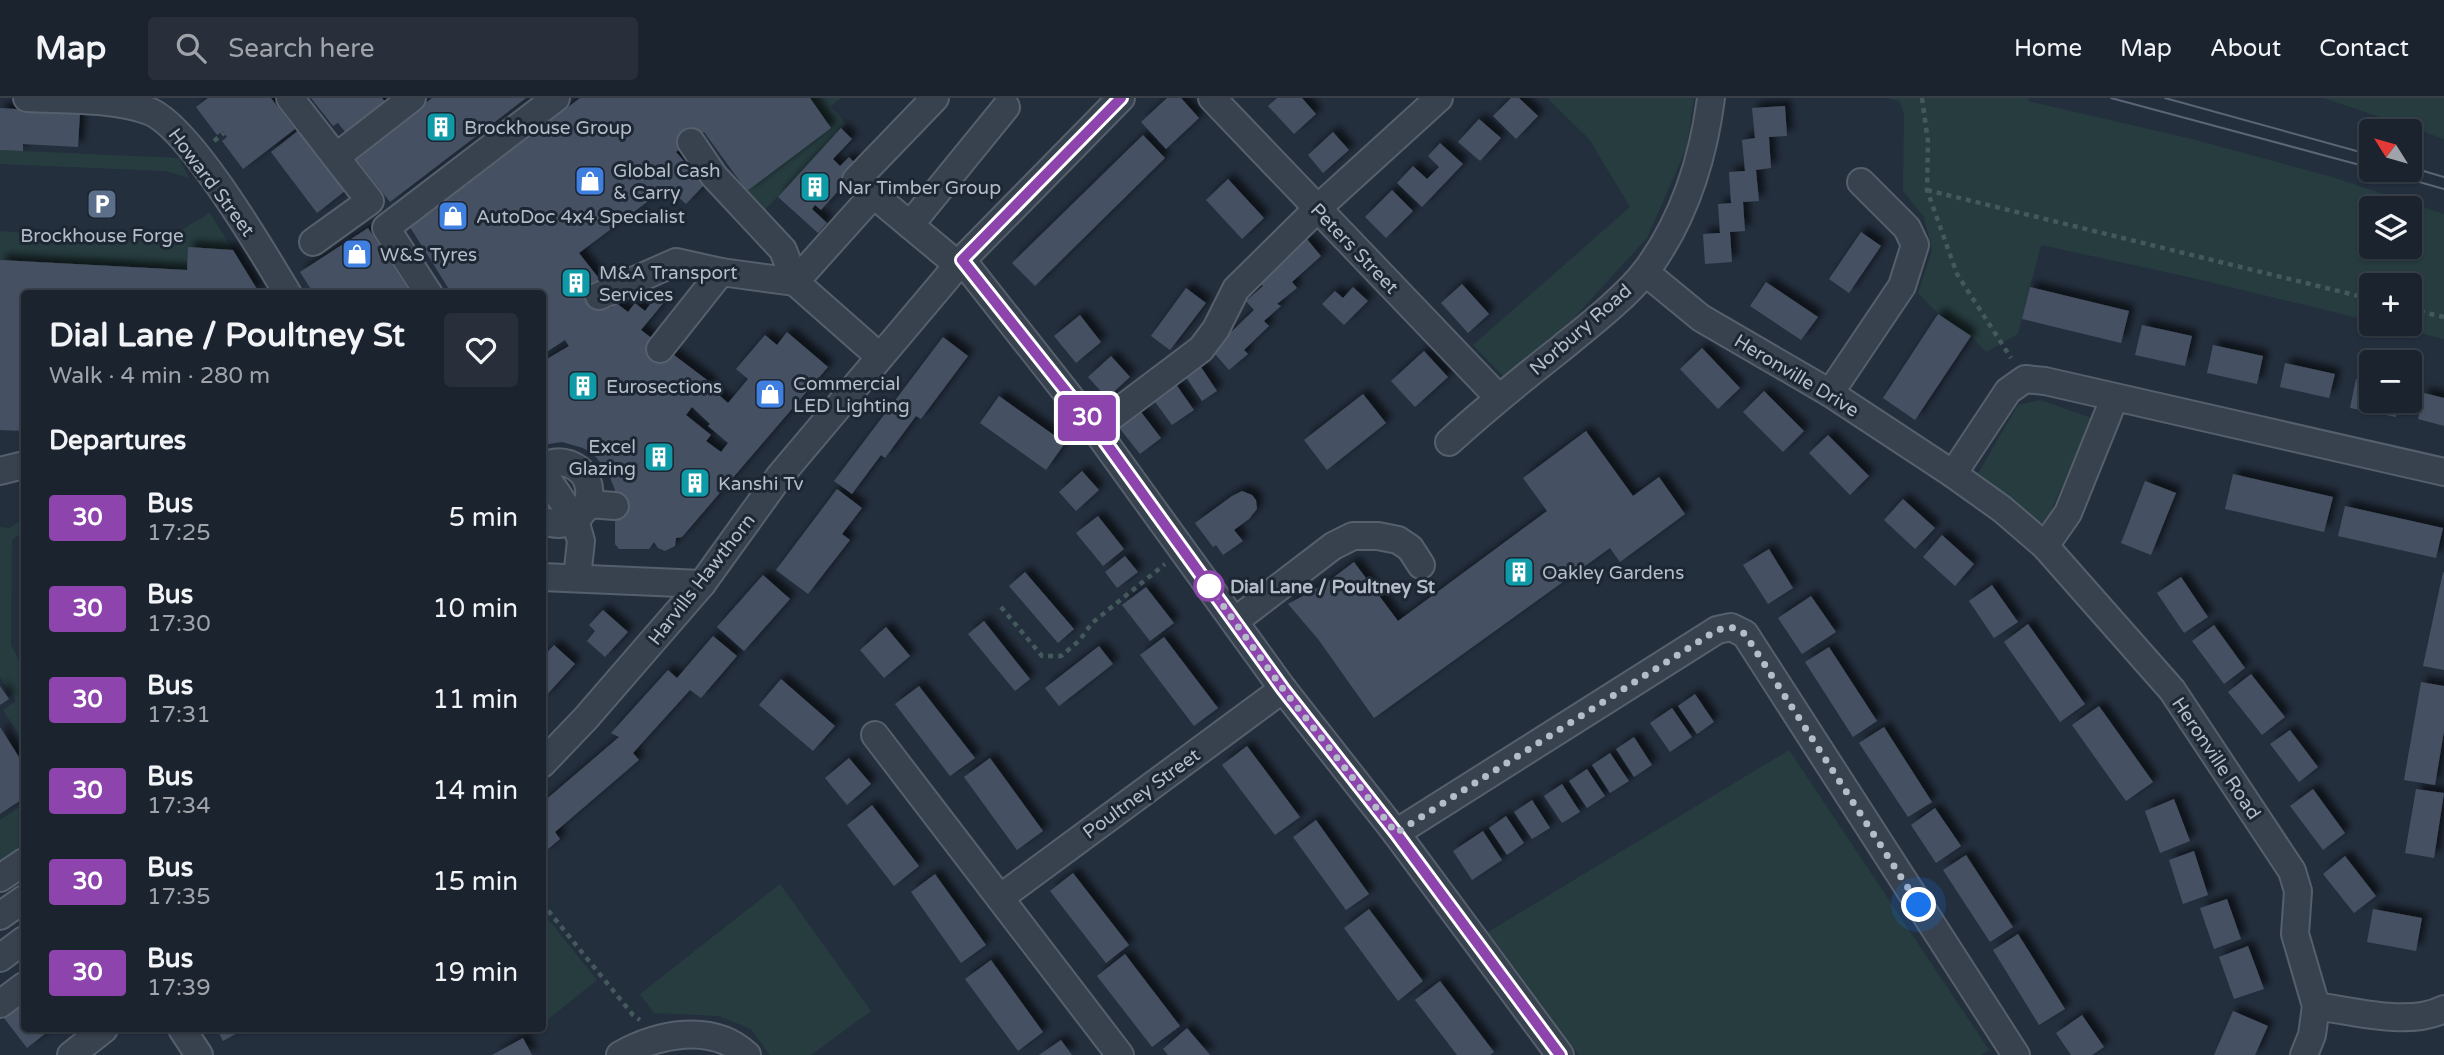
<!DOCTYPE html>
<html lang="en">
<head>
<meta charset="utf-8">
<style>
  :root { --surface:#1b232e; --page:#282f3a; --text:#f1f3f6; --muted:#a0a4aa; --line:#39404a }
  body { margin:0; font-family:"Varela Round",sans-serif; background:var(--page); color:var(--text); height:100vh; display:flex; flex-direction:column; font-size:26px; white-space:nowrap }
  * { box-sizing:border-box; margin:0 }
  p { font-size:23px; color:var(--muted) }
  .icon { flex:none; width:38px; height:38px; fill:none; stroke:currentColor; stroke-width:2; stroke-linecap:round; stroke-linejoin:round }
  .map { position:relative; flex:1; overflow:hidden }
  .details { position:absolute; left:21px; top:192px; width:525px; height:742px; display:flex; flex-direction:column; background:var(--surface); border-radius:7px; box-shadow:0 2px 5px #0004,0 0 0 2px var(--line) }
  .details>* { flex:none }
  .badge { padding:0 14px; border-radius:5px; font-size:24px; line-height:46px }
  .needle { width:46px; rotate:307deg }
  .fabs { position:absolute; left:2359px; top:21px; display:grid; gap:14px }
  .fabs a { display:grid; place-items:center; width:63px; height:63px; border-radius:7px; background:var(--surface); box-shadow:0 2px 5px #0004,0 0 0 2px var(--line); font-size:35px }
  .you { position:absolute; width:35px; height:35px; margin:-18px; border:5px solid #fff; border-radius:50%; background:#1a73e8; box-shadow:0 0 0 10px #1a73e833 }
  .map>.badge { position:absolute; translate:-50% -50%; box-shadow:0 0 0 4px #fff }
  h2 { padding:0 28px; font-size:26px; line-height:63px }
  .round { display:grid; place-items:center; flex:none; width:74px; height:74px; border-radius:7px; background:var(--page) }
  .headline { display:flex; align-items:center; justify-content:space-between; height:119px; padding:0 28px }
  h1 { font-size:33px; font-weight:700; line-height:52px }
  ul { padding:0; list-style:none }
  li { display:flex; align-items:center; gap:21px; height:91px; padding:0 28px }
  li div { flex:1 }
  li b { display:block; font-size:26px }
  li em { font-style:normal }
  li .badge { min-width:77px; font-weight:700; text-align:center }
  header { display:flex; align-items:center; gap:42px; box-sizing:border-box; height:98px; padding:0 35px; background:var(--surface); border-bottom:2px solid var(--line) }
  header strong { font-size:33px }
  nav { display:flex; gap:38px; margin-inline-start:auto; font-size:24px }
  .search { width:490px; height:63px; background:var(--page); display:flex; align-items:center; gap:18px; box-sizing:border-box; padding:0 24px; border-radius:7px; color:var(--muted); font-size:26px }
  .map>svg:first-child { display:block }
  .green { fill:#263c3f; fill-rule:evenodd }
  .building { fill:#455162; fill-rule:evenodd; filter:url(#shadow) }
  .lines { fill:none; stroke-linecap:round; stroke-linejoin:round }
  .minor-casing { stroke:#565f6c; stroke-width:30 }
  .path { stroke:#44595c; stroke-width:4.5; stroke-dasharray:5 5; stroke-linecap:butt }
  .minor { stroke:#38414e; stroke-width:26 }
  .tram { stroke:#5a6575; stroke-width:2 }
  .line-casing { stroke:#fff; stroke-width:16 }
  .line { stroke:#8e44ad; stroke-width:10 }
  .walk { stroke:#b4bcc9; stroke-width:7; stroke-dasharray:0 12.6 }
  .stop-dot { fill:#fff; stroke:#8e44ad; stroke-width:3.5 }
  .labels { text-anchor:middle; stroke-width:6; stroke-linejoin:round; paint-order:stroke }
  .poi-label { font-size:19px; fill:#b4bcc9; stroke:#1d2633; text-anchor:start }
  .street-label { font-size:19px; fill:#b4bcc9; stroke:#1d2633 }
  .stop-label { font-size:19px; font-weight:bold; fill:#b4bcc9; stroke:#1d2633; text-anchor:start }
</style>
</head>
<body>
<header>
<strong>Map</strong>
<div class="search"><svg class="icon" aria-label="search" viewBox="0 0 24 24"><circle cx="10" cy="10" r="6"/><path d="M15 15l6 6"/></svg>Search here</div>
<nav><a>Home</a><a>Map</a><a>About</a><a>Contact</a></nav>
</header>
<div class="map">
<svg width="2444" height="957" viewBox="0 0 2444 957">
  <defs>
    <filter id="shadow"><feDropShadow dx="6" dy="-6" stdDeviation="3.5" flood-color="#0009"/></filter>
  </defs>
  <rect width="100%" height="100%" fill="#242f3e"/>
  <g class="green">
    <path d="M810,0H841L831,8L846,26L763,114L747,93L831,30Z"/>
    <path d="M1547,0H1694L1687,49L1647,140L1573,221L1503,278L1473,247L1630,109L1589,41Z"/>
    <path d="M1887,0H2029L2028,3L2192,41L2332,79L2444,116V241L2382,226H2410V187H2371V223L2193,180L2041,147L2018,236L1986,254L1971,238L1938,216L1918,195L1932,152L1924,119L1903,93L1904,15L1899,3ZM2371,110H2410V149H2371Z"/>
    <path d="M2324,0H2444V41Z"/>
    <path d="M0,52L179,60L189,80L165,73L0,66Z"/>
    <path d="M210,115L233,152L187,172L0,162V133L161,144Z"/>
    <path d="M2040,302L2092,320L2045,427L1976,379L2018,307Z"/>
    <path d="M24,421V434L12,442L11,547L24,572V646L3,612L16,603L0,579V429L9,430Z"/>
    <path d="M1789,652L1989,952L1981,957H1579L1488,834Z"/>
    <path d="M24,706V748L0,763V722Z"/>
    <path d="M780,786L871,913L811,957H770L751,931L719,918L654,915L640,896Z"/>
    <path d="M542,814L597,882L546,923L542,918Z"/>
  </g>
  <g class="building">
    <path d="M208,0H271L295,31L243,71L222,43L227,39L223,33L217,37L196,9Z"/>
    <path d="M311,0H382L389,9L355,35L351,30L346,35L338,25L333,28Z"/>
    <path d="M432,0H526L390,104L355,59Z"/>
    <path d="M580,0H810L831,30L747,93L704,34L676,54L705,86L686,106L667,89L579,155L601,183V203L611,210L615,204L628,214L635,205L645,213L657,197L665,203L641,232L711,285L709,288L728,305L748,281L736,271L765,237L777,247L787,234L828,269L682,439L676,440L675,448L665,453L658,450L654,444L649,451H619L615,446V392L607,372L593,356L583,350L562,344L542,347V264L569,248L565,242L542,257V196H452L410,129ZM692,309L710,326L708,328L728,345L721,354L706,343L711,337L686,317Z"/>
    <path d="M1167,0H1181L1199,20L1166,51L1141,24Z"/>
    <path d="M1277,0H1302L1316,16L1294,36L1268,8Z"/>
    <path d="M1511,0H1519L1538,18L1516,41L1493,18Z"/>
    <path d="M1785,8L1787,38L1769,39L1771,70L1756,72L1759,103L1743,104L1745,133L1730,134L1732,164L1705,166L1703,136L1720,135L1718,106L1731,105L1729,74L1745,73L1742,42L1755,40L1752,10Z"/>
    <path d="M0,10L80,15L78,49L23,46V53L0,52Z"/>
    <path d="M1479,21L1501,40L1480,63L1458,44Z"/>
    <path d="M841,30L852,41L833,61L840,68L849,59L855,65L851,79L821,112L815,107L812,111L827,125L818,135L778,99Z"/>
    <path d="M299,32L345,93L317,115L271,54Z"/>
    <path d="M1333,34L1349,52L1323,75L1308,57Z"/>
    <path d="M1143,37L1165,60L1035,188L1012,165Z"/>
    <path d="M1440,45L1463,66L1422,109L1397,85L1413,68L1427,81L1439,69L1428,58Z"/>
    <path d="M1228,81L1264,120L1242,141L1206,102Z"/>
    <path d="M1392,92L1413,113L1386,140L1365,119Z"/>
    <path d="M368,130L411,196H314L300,174Z"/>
    <path d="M1861,134L1881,148L1849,195L1829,181Z"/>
    <path d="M1306,140L1321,158L1292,184L1297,190L1277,206L1281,208L1264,223L1269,228L1244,252L1248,256L1229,272L1209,249L1228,233L1229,236L1254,212L1246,203L1263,188L1258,181Z"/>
    <path d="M188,149L233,152L260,196H24V333L0,332V162L187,172Z"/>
    <path d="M1766,184L1818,219L1801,242L1750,208Z"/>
    <path d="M1462,186L1489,216L1468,235L1441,205Z"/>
    <path d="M1353,189L1368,203L1344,227L1322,206L1335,193L1343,200Z"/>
    <path d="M2030,189L2129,213L2121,245L2022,221Z"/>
    <path d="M1186,190L1206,205L1170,252L1151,238Z"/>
    <path d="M1938,216L1971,238L1915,322L1883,300Z"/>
    <path d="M1080,217L1101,244L1076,265L1054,238Z"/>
    <path d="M2142,227L2192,238L2185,268L2135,257Z"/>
    <path d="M943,239L968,258L921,321L916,318L885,360L881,357L852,396L834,383Z"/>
    <path d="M2213,247L2263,258L2257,286L2207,275Z"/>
    <path d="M1702,250L1740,290L1718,311L1680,271Z"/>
    <path d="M1424,253L1448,279L1415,309L1391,283Z"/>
    <path d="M1111,258L1130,279L1107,300L1088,279Z"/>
    <path d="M2285,265L2335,276L2329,300L2280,289Z"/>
    <path d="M1199,266L1217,293L1202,303L1184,276Z"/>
    <path d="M2356,281L2371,285V303H2399L2396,319L2350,310Z"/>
    <path d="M1175,285L1194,312L1172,327L1153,301Z"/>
    <path d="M1764,293L1804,333L1783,354L1743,314Z"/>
    <path d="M2424,295L2444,300V328L2418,321Z"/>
    <path d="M1363,296L1386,325L1327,372L1304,342Z"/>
    <path d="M999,298L1065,345L1046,372L980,325Z"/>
    <path d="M1138,310L1161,340L1140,356L1117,327Z"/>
    <path d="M1586,333L1633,398L1659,379L1685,416L1620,464L1610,450L1374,620L1318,541L1288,506L1326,485L1354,464L1398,523L1547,413L1523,380Z"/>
    <path d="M1828,337L1869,378L1850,397L1809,355Z"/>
    <path d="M1082,373L1099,392L1076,413L1059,394Z"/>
    <path d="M2233,376L2333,399L2324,434L2225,411Z"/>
    <path d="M2145,383L2176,395L2151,457L2121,445Z"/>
    <path d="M837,391L862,410L842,436L850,442L808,496L776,472Z"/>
    <path d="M1242,393L1252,397L1256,402L1257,411L1249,421L1234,432L1243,443L1223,457L1216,447L1213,449L1195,425L1232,398Z"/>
    <path d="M1903,401L1935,430L1915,451L1884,422Z"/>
    <path d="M2345,408L2443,430L2436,460L2338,438Z"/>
    <path d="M1098,418L1124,451L1103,468L1076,435Z"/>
    <path d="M1942,437L1974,466L1955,488L1923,459Z"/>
    <path d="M1769,451L1793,490L1768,506L1743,467Z"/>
    <path d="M1125,458L1138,474L1117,490L1105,474Z"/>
    <path d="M1025,474L1074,531L1058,545L1009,488Z"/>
    <path d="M2443,474L2444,475V572L2423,568Z"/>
    <path d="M763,477L790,501L744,553L717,529Z"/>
    <path d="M2181,479L2208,519L2184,535L2157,495Z"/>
    <path d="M1992,487L2018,524L1994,540L1969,503Z"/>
    <path d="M1146,489L1174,525L1150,543L1122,507Z"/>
    <path d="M1811,498L1836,534L1802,556L1778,520Z"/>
    <path d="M603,512L628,534L605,559L587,543L595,533L589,527Z"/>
    <path d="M984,523L1030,581L1015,593L968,536Z"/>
    <path d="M2028,526L2085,606L2060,624L2004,544Z"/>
    <path d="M2214,527L2245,570L2224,586L2192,543Z"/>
    <path d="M886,529L910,558L884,580L860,552Z"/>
    <path d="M713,538L737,558L701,600L690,592L633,655L639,662L555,734L560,741L542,756V705L619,639L611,635L668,572L677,580Z"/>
    <path d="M1164,539L1218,610L1194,628L1140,557Z"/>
    <path d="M554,547L575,566L542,602V560Z"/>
    <path d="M1099,548L1113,566L1059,608L1045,590Z"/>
    <path d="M1829,549L1877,623L1853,639L1805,564Z"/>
    <path d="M2251,576L2285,619L2262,637L2228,594Z"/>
    <path d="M781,581L835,628L813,653L759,607Z"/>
    <path d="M2421,584L2444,588V633L2435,687L2404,682Z"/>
    <path d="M0,588L9,601L0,607Z"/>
    <path d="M919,588L975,660L950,678L895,606Z"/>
    <path d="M1695,596L1714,624L1697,636L1678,608Z"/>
    <path d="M2099,608L2153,684L2126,703L2072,627Z"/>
    <path d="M1672,610L1692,639L1670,654L1650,625Z"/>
    <path d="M0,629L24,667V700L0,716Z"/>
    <path d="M1884,629L1932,704L1908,719L1859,645Z"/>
    <path d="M2290,632L2318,669L2299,684L2270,646Z"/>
    <path d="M1634,639L1652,667L1634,679L1616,651Z"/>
    <path d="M1247,648L1300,719L1275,737L1222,667Z"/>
    <path d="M1610,655L1629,683L1610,695L1592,667Z"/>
    <path d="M849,660L871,686L847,707L825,680Z"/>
    <path d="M990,660L1043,733L1017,752L964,679Z"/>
    <path d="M1587,671L1605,698L1587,710L1569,683Z"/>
    <path d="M1562,686L1580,714L1562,725L1544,698Z"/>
    <path d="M2313,691L2345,735L2323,752L2290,708Z"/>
    <path d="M2416,691L2444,695L2434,760L2405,755Z"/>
    <path d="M2174,701L2190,743L2160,755L2145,713Z"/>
    <path d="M1532,702L1550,730L1532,741L1514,714Z"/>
    <path d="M872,707L919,768L894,788L847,727Z"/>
    <path d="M1935,710L1961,748L1936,765L1911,727Z"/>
    <path d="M1506,718L1524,745L1507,757L1489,730Z"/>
    <path d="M1316,722L1369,796L1346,812L1293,739Z"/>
    <path d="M1483,733L1502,762L1472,782L1453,753Z"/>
    <path d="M2194,753L2208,797L2183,806L2169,762Z"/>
    <path d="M1966,757L2013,829L1990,844L1943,772Z"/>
    <path d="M2345,758L2376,798L2354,815L2323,776Z"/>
    <path d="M1073,775L1129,847L1106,865L1050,793Z"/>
    <path d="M935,776L986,847L961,865L911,794Z"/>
    <path d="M2227,801L2241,841L2214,851L2200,810Z"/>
    <path d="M1369,811L1423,883L1398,903L1344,830Z"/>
    <path d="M2373,811L2422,820L2416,853L2367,844Z"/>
    <path d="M2018,836L2065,911L2039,927L1993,852Z"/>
    <path d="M2248,848L2264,891L2234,901L2219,859Z"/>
    <path d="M1125,856L1180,928L1152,949L1097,878Z"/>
    <path d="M991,862L1043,934L1018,953L965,881Z"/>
    <path d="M1440,883L1494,954L1490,957H1457L1415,902Z"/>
    <path d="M24,903V931H51L27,950L4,920Z"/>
    <path d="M2233,913L2268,928L2255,957H2214Z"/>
    <path d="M2082,917L2104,949L2092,957H2071L2056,935Z"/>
    <path d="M1187,930L1210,957H1168L1163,951Z"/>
    <path d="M217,931H245L223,943Z"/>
    <path d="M523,940L532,957H492Z"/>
    <path d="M1061,942L1072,957H1039Z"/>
  </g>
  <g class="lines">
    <g class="minor-casing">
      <g id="minor">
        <path d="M27,0C64,2 115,0 149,13C190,29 264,156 288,196"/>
        <path d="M290,0L370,103L313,144"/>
        <path d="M935,0L856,82L958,167"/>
        <path d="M1212,0L1499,300"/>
        <path d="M336,59L412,0"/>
        <path d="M873,97L795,184L880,259"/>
        <path d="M910,127L1006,9"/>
        <path d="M962,162L1095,331L1283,591L1396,735L1560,957"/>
        <path d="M1645,174L1701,220L1830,295L1953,376L2002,411L2045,448L2172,592L2292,773L2298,793L2295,836L2316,908L2312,937L2304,957"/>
        <path d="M429,196L386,130L556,0"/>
        <path d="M599,198L676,164L721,174"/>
        <path d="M660,251L721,174L795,184L783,152L714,78L691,44"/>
        <path d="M1830,295L1902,188L1915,147L1907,130L1861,84"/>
        <path d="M1095,331L1201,251L1216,231L1236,191L1318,110L1439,0"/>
        <path d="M1449,344C1484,312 1521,282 1559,252C1586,230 1625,200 1646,173C1683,123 1703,62 1711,0"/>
        <path d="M542,369C551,364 560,363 569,366C608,380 586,442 542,422"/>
        <path d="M0,373L24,367"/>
        <path d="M542,373L575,422L581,443L577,480"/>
        <path d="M1953,376L2008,293L2025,281L2045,283L2444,374"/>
        <path d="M588,406L615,408"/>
        <path d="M2045,448L2068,415L2114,301"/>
        <path d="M542,479L702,486"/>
        <path d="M1235,523L1333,448L1353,438H1378L1398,442L1410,450L1421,467"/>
        <path d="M875,637L1120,957"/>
        <path d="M542,666L586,620L702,486L779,379L962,162L1121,0"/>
        <path d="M1396,735L1717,532L1731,529L1745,536L2016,957"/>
        <path d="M0,780L24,764"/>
        <path d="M1000,800L1283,591"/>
        <path d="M0,818L24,801"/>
        <path d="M0,860L24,842"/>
        <path d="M0,906L24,888"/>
        <path d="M2316,908C2352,913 2410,929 2444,911"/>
        <path d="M182,931L199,957"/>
        <path d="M71,957L104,931"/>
        <path d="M620,957C657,936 712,924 747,957"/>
      </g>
    </g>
    <g class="path">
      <path d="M1922,0L1928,44L1927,92L1957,176L2011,260"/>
      <path d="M214,43L224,35"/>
      <path d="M1927,92L2371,201"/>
      <path d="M2410,211L2444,219"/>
      <path d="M1001,509L1042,558H1061L1079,543L1092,525L1165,466"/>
      <path d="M542,805L633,917L640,922"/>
    </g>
    <use href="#minor" class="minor"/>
    <g class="tram">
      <path d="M2111,0L2371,70"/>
      <path d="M2165,0L2371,57"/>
      <path d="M2410,69L2444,79"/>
      <path d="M2377,72L2444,91"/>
    </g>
  </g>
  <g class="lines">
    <g class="line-casing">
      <path id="line" d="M1121,0L962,162L1096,331L1283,591L1396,735L1560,957"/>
    </g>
    <use href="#line" class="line"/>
    <path class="walk" d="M1209,488L1283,591L1396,735L1717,532L1731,529L1745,536L1919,807"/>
  </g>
  <defs>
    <g id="building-square" transform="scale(1.575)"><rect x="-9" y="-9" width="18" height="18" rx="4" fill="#0f9aa8" stroke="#1d2633"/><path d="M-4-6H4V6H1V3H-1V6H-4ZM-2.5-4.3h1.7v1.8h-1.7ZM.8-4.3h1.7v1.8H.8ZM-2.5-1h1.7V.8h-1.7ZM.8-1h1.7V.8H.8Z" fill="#fff"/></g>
    <g id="shop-square" transform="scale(1.575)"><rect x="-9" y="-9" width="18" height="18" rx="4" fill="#3f7fe0" stroke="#1d2633"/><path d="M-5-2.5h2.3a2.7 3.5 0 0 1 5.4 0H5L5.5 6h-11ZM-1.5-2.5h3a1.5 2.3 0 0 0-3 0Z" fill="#fff"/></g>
    <g id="parking-square" transform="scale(1.575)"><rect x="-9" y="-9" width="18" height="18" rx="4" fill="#5c6f8a" stroke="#1d2633"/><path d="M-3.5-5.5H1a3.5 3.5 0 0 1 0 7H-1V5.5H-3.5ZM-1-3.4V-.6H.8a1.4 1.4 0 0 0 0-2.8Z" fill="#fff"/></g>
  </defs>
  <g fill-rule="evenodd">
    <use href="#building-square" x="441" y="29"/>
    <use href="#shop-square" x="590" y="83"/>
    <use href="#building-square" x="815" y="89"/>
    <use href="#parking-square" x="102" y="106"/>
    <use href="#shop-square" x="453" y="118"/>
    <use href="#shop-square" x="357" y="156"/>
    <use href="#building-square" x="576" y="185"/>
    <use href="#building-square" x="583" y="288"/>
    <use href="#shop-square" x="770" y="296"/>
    <use href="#building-square" x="659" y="359"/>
    <use href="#building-square" x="695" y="385"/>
    <use href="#building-square" x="1519" y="474"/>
  </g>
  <circle class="stop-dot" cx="1209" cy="488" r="14"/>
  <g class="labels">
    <g class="poi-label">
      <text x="464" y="36">Brockhouse Group</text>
      <text x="613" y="79">Global Cash<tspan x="613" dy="22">&amp; Carry</tspan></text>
      <text x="838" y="96">Nar Timber Group</text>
      <text x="476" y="125">AutoDoc 4x4 Specialist</text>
      <text x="102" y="144" text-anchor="middle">Brockhouse Forge</text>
      <text x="380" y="163">W&amp;S Tyres</text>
      <text x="599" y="181">M&amp;A Transport<tspan x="599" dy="22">Services</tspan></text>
      <text x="793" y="292">Commercial<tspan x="793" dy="22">LED Lighting</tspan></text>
      <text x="606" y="295">Eurosections</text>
      <text x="636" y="355" text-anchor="end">Excel<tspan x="636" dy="22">Glazing</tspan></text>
      <text x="718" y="392">Kanshi Tv</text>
      <text x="1542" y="481">Oakley Gardens</text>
    </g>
    <g class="street-label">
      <text transform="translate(212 84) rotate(53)" y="7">Howard Street</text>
      <text transform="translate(1355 150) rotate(46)" y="7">Peters Street</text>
      <text transform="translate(1580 231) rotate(-41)" y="7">Norbury Road</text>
      <text transform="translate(1797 277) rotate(31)" y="7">Heronville Drive</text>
      <text transform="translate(701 481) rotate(-52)" y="7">Harvills Hawthorn</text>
      <text transform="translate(2217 660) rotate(56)" y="7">Heronville Road</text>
      <text transform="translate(1141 695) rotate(-36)" y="7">Poultney Street</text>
    </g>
    <g class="stop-label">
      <text x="1230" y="495">Dial Lane / Poultney St</text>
    </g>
  </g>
</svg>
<div class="fabs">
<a><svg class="needle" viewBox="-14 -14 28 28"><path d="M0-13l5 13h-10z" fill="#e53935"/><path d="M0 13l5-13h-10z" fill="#a0a4aa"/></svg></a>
<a><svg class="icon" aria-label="layers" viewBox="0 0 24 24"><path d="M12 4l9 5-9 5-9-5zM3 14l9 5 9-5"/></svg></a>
<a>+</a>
<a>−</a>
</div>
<div class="you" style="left:1919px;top:807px"></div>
<b class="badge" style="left:1087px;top:320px;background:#8e44ad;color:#fff">30</b>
<section class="details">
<div class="headline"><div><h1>Dial Lane / Poultney St</h1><p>Walk · 4 min · 280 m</p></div><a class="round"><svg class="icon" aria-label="heart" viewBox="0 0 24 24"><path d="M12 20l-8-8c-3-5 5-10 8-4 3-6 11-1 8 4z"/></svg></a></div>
<h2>Departures</h2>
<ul>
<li><span class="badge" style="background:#8e44ad;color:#fff">30</span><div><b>Bus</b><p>17:25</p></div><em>5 min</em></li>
<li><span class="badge" style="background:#8e44ad;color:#fff">30</span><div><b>Bus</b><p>17:30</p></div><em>10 min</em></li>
<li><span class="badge" style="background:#8e44ad;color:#fff">30</span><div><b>Bus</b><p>17:31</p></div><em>11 min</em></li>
<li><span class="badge" style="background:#8e44ad;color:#fff">30</span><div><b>Bus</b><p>17:34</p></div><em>14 min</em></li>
<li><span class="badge" style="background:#8e44ad;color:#fff">30</span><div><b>Bus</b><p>17:35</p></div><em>15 min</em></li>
<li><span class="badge" style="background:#8e44ad;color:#fff">30</span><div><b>Bus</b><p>17:39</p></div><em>19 min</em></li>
</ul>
</section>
</div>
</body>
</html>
